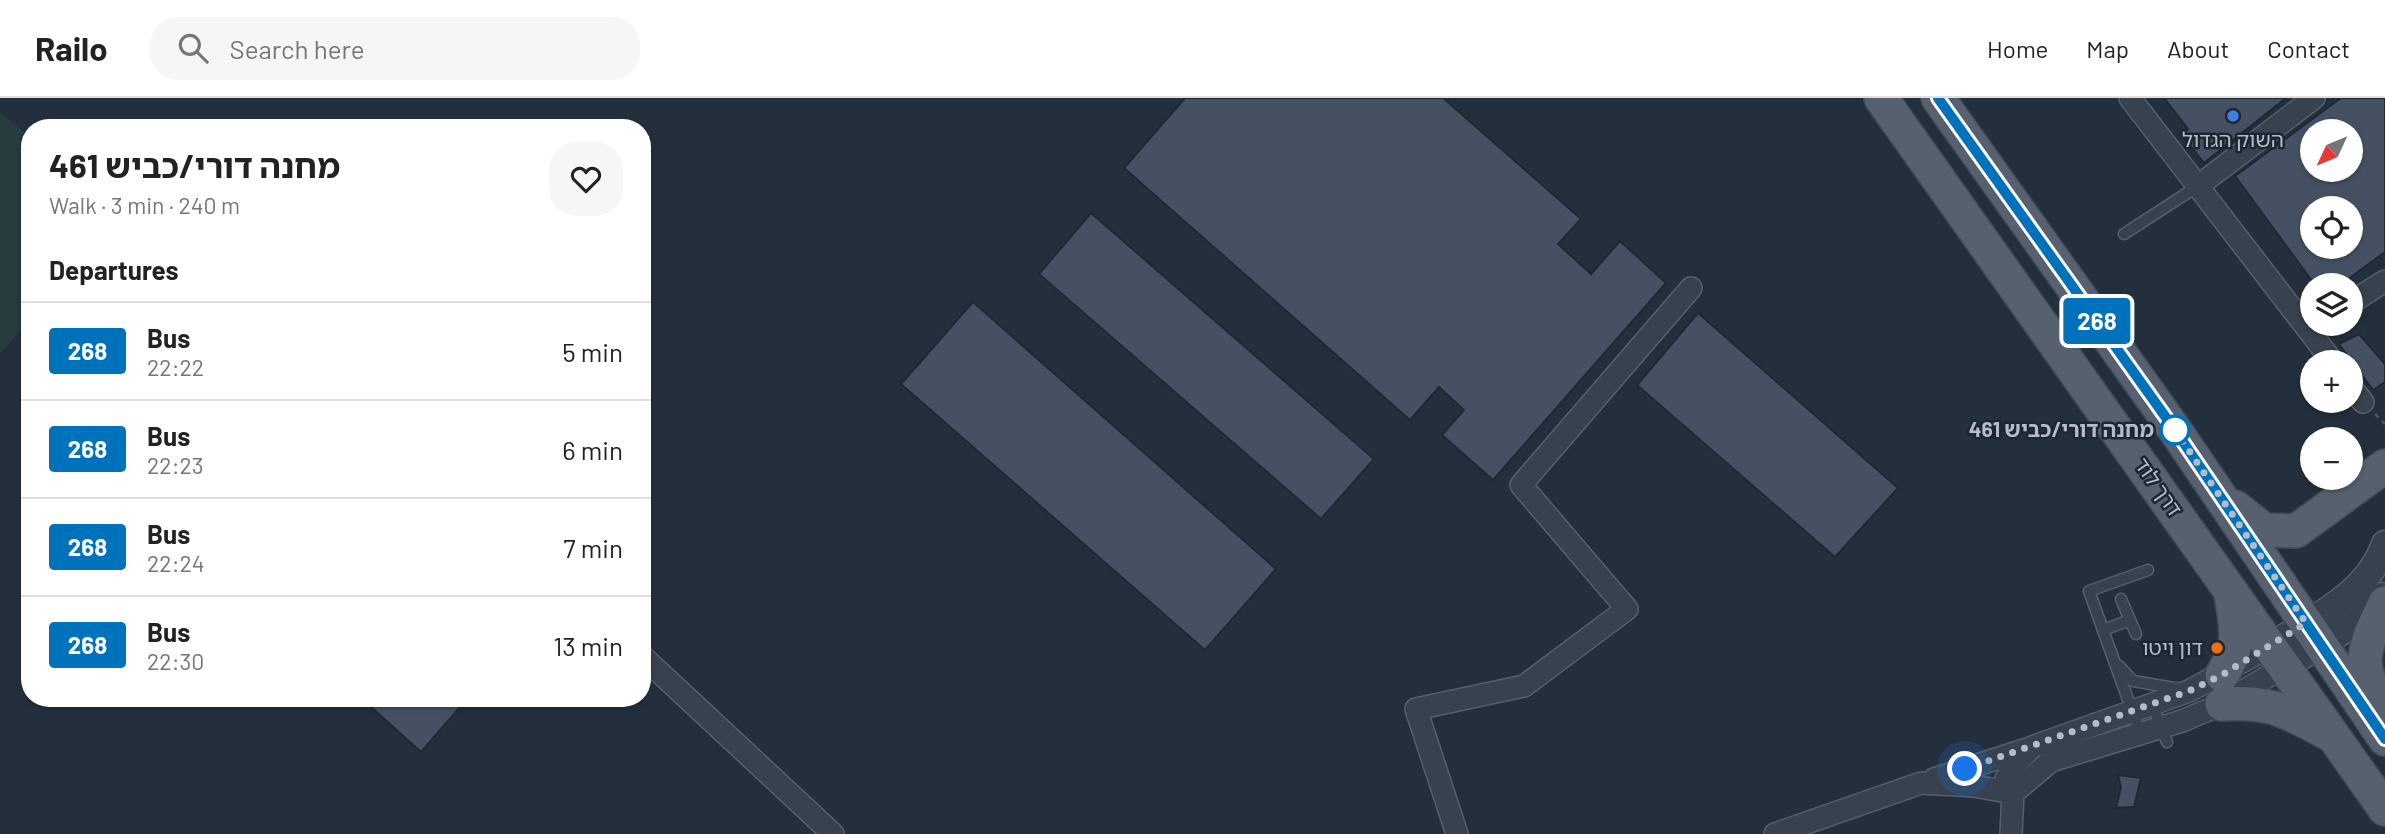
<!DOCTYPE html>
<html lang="en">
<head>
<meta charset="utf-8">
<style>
  :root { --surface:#fff; --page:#f6f6f6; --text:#222; --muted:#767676; --line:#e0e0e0 }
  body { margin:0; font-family:Barlow,"Noto Sans Hebrew",sans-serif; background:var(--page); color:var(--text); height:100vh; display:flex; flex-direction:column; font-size:26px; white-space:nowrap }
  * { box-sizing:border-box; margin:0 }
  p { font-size:23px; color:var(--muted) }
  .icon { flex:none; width:38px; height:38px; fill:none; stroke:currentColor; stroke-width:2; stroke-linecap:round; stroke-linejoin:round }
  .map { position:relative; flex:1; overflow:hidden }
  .sheet { position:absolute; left:21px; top:21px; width:630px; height:588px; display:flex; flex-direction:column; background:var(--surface); border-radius:28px; box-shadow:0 2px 5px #0004 }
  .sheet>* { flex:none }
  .badge { padding:0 14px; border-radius:5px; font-size:24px; line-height:46px }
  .needle { width:46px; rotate:226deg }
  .tools { position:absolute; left:2300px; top:21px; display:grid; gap:14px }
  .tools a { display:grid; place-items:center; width:63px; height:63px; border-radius:50%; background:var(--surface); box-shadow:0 2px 5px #0004; font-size:35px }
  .you { position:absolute; width:35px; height:35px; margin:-18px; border:5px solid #fff; border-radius:50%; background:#1a73e8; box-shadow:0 0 0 10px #1a73e833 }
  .map>.badge { position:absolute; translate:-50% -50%; box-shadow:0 0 0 4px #fff }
  h2 { padding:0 28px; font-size:26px; line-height:63px }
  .round { display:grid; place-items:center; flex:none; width:74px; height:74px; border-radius:28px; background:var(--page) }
  .overview { display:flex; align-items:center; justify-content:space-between; height:119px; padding:0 28px }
  h1 { font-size:33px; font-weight:700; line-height:52px }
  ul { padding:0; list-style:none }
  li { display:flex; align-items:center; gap:21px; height:98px; padding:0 28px; border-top:2px solid var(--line) }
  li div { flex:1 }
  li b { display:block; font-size:26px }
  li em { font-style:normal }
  li .badge { min-width:77px; font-weight:700; text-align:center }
  header { display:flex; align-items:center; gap:42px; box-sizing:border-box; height:98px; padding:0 35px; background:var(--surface); border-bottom:2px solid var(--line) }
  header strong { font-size:33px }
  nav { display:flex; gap:38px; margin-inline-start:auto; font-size:24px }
  .search { width:490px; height:63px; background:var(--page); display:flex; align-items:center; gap:18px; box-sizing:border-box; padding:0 24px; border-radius:28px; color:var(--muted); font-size:26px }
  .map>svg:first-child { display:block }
  .green { fill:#263c3f }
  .building { fill:#455162; stroke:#1f2835; stroke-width:2; fill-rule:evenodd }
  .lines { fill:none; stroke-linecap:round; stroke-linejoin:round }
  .service-casing { stroke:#565f6c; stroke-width:13 }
  .minor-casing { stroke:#565f6c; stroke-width:24 }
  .tertiary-casing { stroke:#565f6c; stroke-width:29 }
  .primary-casing { stroke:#414a57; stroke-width:36 }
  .path { stroke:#44595c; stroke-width:2.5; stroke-dasharray:5 5; stroke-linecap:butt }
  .service { stroke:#38414e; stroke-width:10 }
  .minor { stroke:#38414e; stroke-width:21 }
  .tertiary { stroke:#38414e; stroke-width:26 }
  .primary { stroke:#56606e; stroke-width:33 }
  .line-casing { stroke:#fff; stroke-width:16 }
  .line { stroke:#0072bc; stroke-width:10 }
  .walk { stroke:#b4bcc9; stroke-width:7; stroke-dasharray:0 12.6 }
  .shop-dot { fill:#3f7fe0; stroke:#1d2633; stroke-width:2.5 }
  .stop-dot { fill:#fff; stroke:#0072bc; stroke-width:3.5 }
  .food-dot { fill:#e8710a; stroke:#1d2633; stroke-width:2.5 }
  .labels { text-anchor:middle; stroke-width:5; stroke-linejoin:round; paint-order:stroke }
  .poi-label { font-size:21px; fill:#b4bcc9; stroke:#1d2633 }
  .stop-label { font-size:21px; font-weight:bold; fill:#b4bcc9; stroke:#1d2633; text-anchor:end }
  .street-label { font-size:21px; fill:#b4bcc9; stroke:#1d2633 }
</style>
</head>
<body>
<header>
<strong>Railo</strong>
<div class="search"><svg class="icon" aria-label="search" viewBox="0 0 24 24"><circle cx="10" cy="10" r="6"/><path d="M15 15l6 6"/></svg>Search here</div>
<nav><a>Home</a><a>Map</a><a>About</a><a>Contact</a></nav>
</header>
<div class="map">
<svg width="2385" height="736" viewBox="0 0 2385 736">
  <rect width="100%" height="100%" fill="#242f3e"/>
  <path class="green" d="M0,15L30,38V223L0,255Z"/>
  <g class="building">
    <path d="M1185,0H1443L1581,121L1558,146L1591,176L1620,143L1666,185L1493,382L1442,337L1464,312L1439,289L1410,322L1124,70Z"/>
    <path d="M2164,0H2286L2204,65L2181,36L2188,31Z"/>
    <path d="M2341,0H2385V154L2340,187H2315L2235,78ZM2312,33H2350V72H2312ZM2312,110H2350V149H2312Z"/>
    <path d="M1091,115L1374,361L1321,421L1039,176Z"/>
    <path d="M973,204L1276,471L1205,552L901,286Z"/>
    <path d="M1698,215L1898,390L1835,459L1637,287Z"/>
    <path d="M2359,236L2385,266V284L2373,292L2339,246Z"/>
    <path d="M361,600H468L421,654Z"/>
    <path d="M2118,677L2141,680L2134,709L2116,710L2121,689Z"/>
  </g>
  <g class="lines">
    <g class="service-casing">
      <g id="service">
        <path d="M2124,136L2198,88"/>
        <path d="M2121,501L2136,536"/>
        <path d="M2103,532L2130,522"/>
        <path d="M2119,568L2133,583L2180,591"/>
        <path d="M2152,606L2167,644"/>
        <path d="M2140,635L2089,493L2148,472"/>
      </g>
    </g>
    <g class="minor-casing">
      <g id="minor">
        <path d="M2130,0L2333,264"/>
        <path d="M2198,88L2314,0"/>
        <path d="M2350,205L2385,183"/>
        <path d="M2350,288L2363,304"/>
        <path d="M642,558L833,736"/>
        <path d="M1934,681L2027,651"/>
        <path d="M2013,695L2051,663L2182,623L2222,606L2285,568"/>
        <path d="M1457,736L1416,611L1524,588L1627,511L1521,387L1691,190"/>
        <path d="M1775,736L1921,685L1974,688L2013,695"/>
        <path d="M2011,736L2013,695L2006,681L2015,666L2032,649L2189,593L2271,548"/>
      </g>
    </g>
    <g class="tertiary-casing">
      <g id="tertiary">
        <path d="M2271,548C2314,520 2367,497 2385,446"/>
        <path d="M2285,568L2354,526L2383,498"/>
      </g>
    </g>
    <g class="primary-casing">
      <g id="primary">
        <path d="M1881,0L2385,711"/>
        <path d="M1938,0L2177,335L2385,641"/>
        <path d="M2235,409L2264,432L2296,433L2385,368"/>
        <path d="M2222,577C2241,547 2237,531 2231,497"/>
        <path d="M2222,606C2274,603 2287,614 2331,637"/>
        <path d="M2384,609C2354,566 2364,549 2385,505"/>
      </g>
    </g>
    <path class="path" d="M2375,316L2385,326"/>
    <use href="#service" class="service"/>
    <use href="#minor" class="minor"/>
    <use href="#tertiary" class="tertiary"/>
    <use href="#primary" class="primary"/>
  </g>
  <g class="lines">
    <g class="line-casing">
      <path id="line" d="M1938,0L2177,335L2385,641"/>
    </g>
    <use href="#line" class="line"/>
    <path class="walk" d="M1965,671L2189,593L2222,577L2306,525L2175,332"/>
  </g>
  <circle class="shop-dot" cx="2233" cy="18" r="7"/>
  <circle class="stop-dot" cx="2175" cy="332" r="14"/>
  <circle class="food-dot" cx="2217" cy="550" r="7"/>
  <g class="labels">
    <g class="poi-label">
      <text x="2233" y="49">השוק הגדול</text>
      <text x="2203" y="557" text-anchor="end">דון ויטו</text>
    </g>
    <g class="stop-label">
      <text x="2154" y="339">מחנה דורי/כביש 461</text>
    </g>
    <g class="street-label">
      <text transform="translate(2158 389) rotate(55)" y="7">דרך לוד</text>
    </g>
  </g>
</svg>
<div class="tools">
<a><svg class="needle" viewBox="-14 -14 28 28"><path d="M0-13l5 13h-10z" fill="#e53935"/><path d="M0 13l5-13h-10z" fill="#767676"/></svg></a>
<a><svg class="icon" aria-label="locate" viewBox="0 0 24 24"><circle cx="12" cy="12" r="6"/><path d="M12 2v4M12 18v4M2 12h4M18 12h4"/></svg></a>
<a><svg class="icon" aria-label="layers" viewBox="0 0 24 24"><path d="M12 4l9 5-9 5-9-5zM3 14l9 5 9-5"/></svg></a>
<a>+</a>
<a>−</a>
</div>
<div class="you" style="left:1965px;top:671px"></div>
<b class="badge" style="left:2097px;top:223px;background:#0072bc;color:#fff">268</b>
<section class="sheet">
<div class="overview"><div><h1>מחנה דורי/כביש 461</h1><p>Walk · 3 min · 240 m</p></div><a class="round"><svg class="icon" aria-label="heart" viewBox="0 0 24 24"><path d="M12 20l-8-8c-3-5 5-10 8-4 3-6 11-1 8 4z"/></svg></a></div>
<h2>Departures</h2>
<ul>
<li><span class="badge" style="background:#0072bc;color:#fff">268</span><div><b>Bus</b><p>22:22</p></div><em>5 min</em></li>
<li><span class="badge" style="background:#0072bc;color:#fff">268</span><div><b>Bus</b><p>22:23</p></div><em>6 min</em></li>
<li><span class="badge" style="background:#0072bc;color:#fff">268</span><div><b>Bus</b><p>22:24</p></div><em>7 min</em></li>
<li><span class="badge" style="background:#0072bc;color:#fff">268</span><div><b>Bus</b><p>22:30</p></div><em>13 min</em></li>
</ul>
</section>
</div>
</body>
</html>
